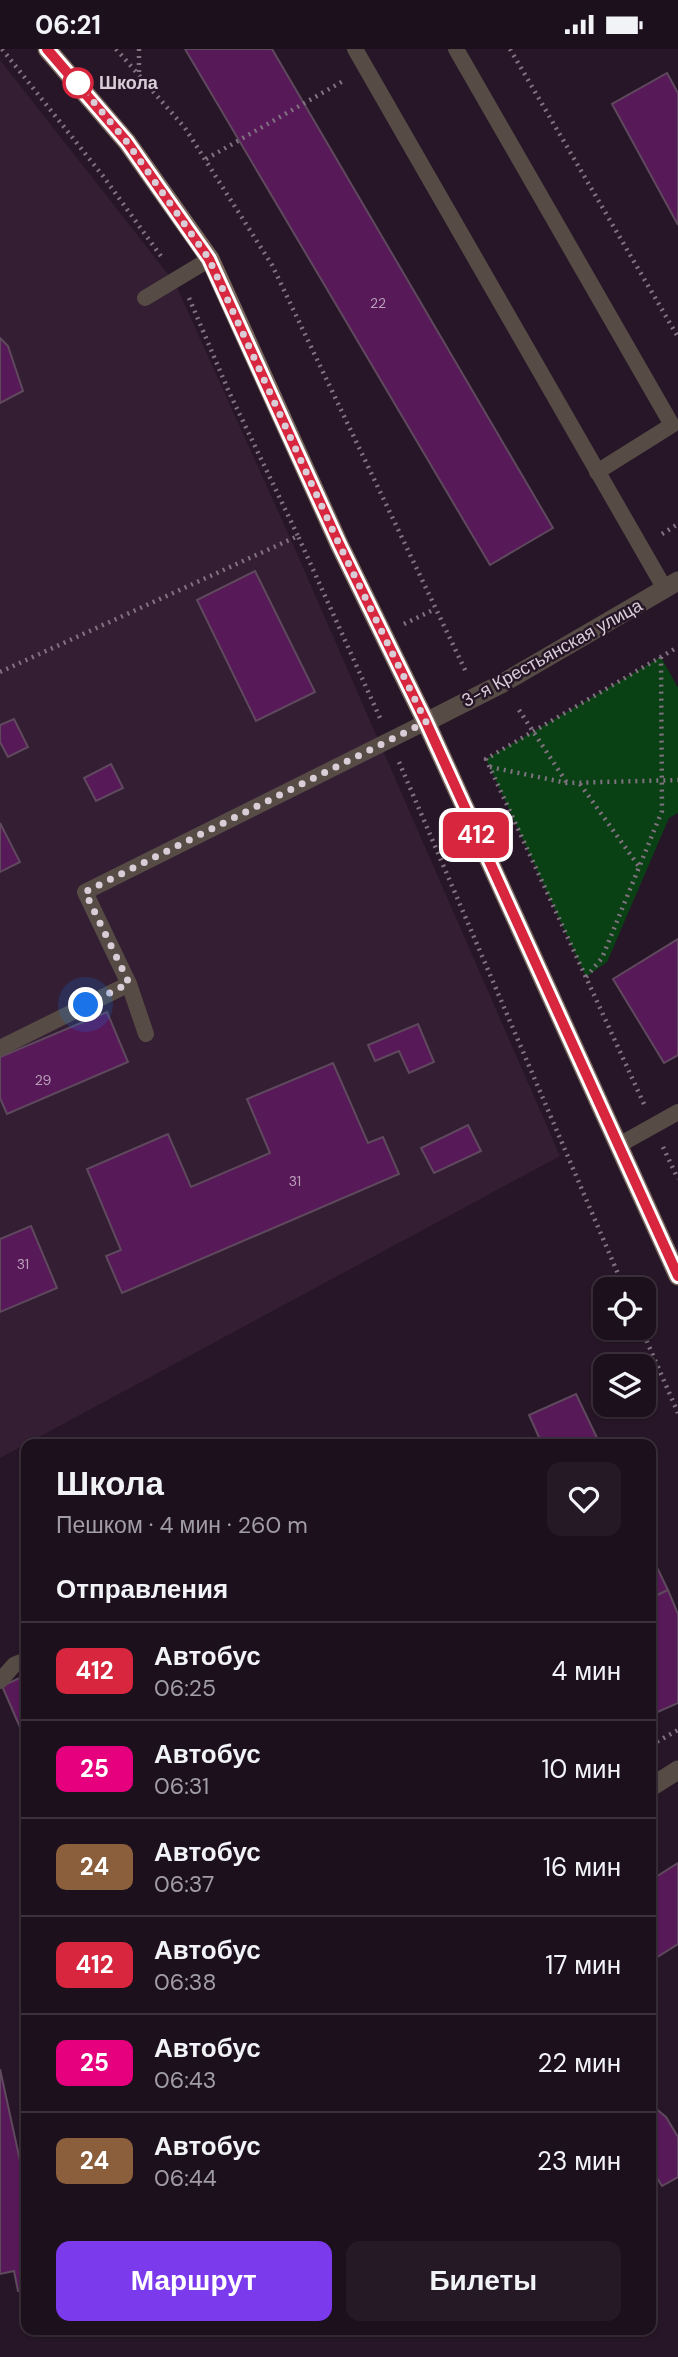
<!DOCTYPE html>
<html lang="ru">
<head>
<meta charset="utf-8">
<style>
  :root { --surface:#1d101d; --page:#251926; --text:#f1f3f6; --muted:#a09da4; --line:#3b303b; --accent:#7c3aed }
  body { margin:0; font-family:"DM Sans",sans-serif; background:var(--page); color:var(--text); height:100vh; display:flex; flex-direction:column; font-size:26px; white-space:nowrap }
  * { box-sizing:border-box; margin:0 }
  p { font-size:23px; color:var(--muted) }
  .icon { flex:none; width:38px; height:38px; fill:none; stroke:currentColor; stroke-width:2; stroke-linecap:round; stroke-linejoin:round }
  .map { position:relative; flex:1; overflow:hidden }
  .drawer { position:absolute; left:21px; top:1390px; width:635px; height:896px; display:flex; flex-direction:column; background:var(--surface); border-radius:14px; box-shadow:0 2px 5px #0004,0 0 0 2px var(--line) }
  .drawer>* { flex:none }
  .badge { padding:0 14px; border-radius:10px; font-size:24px; line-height:46px }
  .fabs { position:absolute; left:593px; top:1228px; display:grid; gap:14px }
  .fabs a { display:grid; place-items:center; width:63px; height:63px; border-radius:14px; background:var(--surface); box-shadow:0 2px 5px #0004,0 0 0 2px var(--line); font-size:35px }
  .you { position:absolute; width:35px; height:35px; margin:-18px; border:5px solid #fff; border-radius:50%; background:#1a73e8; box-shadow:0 0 0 10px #1a73e833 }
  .map>.badge { position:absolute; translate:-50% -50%; box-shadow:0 0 0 4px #fff }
  h2 { padding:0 35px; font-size:26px; line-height:63px }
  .round { display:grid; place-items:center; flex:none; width:74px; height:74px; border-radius:14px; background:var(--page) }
  .summary { display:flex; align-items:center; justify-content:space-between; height:119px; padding:0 35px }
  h1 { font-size:33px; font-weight:600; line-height:52px }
  .cta { display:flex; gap:14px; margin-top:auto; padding:14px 35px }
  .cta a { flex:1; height:80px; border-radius:14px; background:var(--accent); color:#fff; font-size:28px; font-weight:600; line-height:80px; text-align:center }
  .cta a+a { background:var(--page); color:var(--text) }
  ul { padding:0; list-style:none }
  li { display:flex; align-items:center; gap:21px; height:98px; padding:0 35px; border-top:2px solid var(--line) }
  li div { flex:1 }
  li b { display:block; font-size:26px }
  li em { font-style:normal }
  li .badge { min-width:77px; font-weight:700; text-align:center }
  .status { display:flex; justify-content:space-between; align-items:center; height:49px; padding:0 35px; background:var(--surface); direction:ltr }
  .status svg { height:19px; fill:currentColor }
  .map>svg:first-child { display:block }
  .built { fill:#341e33 }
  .green { fill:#0a4114 }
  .building { fill:#581959; stroke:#5e495d; stroke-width:2 }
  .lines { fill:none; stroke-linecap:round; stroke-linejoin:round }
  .path { stroke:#807280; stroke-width:4.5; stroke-dasharray:2 5; stroke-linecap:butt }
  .service { stroke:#574c45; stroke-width:16 }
  .minor { stroke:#574c45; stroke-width:19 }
  .tertiary { stroke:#574c45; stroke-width:19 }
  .secondary { stroke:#78675c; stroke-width:19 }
  .line-casing { stroke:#fff; stroke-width:16 }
  .line { stroke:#d7263d; stroke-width:10 }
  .walk { stroke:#d9cdd8; stroke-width:7; stroke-dasharray:0 12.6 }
  .stop-dot { fill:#fff; stroke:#d7263d; stroke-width:3.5 }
  .labels { text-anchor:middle; stroke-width:5; stroke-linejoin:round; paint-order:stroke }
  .number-label { font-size:14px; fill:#b9a0b8 }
  .stop-label { font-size:18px; font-weight:bold; fill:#d9cdd8; stroke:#271627; text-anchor:start }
  .street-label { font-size:18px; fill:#d9cdd8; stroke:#271627 }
</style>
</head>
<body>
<div class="status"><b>06:21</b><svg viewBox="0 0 49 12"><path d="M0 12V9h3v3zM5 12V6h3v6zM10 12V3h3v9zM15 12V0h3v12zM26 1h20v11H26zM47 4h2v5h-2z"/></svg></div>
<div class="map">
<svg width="678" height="2308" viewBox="0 0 678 2308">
  <rect width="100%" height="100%" fill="#271627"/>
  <path class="built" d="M0,11L175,234L291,491L560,1107L0,1409Z"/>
  <path class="green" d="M661,608L678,639V764L669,769L607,913L586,928L486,710Z"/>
  <g class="building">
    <path d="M185,0H272L553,479L490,516Z"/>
    <path d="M667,24L678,44V176L612,55Z"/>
    <path d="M0,289L8,297L23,342L0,354Z"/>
    <path d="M255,522L315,643L256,672L197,551Z"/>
    <path d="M14,670L28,698L8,708L0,693V676Z"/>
    <path d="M111,715L123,739L96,752L84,729Z"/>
    <path d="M0,774L20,813L0,823Z"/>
    <path d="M678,890V1006L664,1014L613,930Z"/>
    <path d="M107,963L128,1013L7,1065L0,1049V1008Z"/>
    <path d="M418,975L434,1013L409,1024L399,1002L375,1012L368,996Z"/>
    <path d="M333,1014L368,1094L383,1088L399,1125L122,1244L106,1207L121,1201L87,1120L168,1085L191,1138L270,1104L247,1050Z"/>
    <path d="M468,1076L481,1102L434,1124L421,1099Z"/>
    <path d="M31,1177L57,1239L0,1263V1190Z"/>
    <path d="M576,1345L600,1395H542L529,1366Z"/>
    <path d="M651,1506L668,1541L651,1549Z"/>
    <path d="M668,1541L678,1565V1654L651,1666V1549Z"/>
    <path d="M26,1626V1692L2,1637Z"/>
    <path d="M678,1814V1895L651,1912V1831Z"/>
    <path d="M0,2020L26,2139V2241L18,2242L14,2222L0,2225Z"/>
    <path d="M654,2058L666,2068L678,2088V2128L662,2137L651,2119V2060Z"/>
  </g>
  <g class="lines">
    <g class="path">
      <path d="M2,0L103,127L163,210"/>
      <path d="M116,0L185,79L272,216L466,623"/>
      <path d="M139,0V27"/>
      <path d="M510,0L678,288"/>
      <path d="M206,110L345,31"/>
      <path d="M189,249L229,343L298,487"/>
      <path d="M662,485L678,475"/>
      <path d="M404,575L435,560"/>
      <path d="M0,623L298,487L380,669"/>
      <path d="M519,661L567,734"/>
      <path d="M399,713L625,1241"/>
      <path d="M490,718L567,734L678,731"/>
      <path d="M580,735L640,819"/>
      <path d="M586,928L602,909L662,762L661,608"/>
      <path d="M644,1055L486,710L678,598"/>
      <path d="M663,1098L678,1130"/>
      <path d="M641,1279L678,1364"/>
      <path d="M651,1696L678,1681"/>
    </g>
    <g class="service">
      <path d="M355,0L665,540"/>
      <path d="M456,0L672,376L597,423"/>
      <path d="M145,249L210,210"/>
      <path d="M146,985L129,935L85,843L426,673"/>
      <path d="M0,999L129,935"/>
      <path d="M619,1096L678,1063"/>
      <path d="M0,1632L14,1616L26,1611"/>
    </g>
    <path class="minor" d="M651,1738L678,1721"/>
    <path class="tertiary" d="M426,673L503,634L678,532"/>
    <path class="secondary" d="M47,0L127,93L210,210L339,495L426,673L678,1227"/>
  </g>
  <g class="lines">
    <g class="line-casing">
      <path id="line" d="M47,0L127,93L209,210L339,495L426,673L678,1227"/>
    </g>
    <use href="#line" class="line"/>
    <path class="walk" d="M78,34L127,93L209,210L339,495L426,673L85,843L129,934L86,956"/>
  </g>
  <circle class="stop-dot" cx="78" cy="34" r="14"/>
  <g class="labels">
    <g class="number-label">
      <text x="378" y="259">22</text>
      <text x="43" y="1036">29</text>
      <text x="295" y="1137">31</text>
      <text x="23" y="1220">31</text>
    </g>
    <g class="stop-label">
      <text x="99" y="40">Школа</text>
    </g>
    <g class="street-label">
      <text transform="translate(552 604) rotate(-29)" y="6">3-я Крестьянская улица</text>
    </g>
  </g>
</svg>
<div class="fabs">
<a><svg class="icon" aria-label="locate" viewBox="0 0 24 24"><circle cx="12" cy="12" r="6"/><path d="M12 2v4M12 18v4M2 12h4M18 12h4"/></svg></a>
<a><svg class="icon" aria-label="layers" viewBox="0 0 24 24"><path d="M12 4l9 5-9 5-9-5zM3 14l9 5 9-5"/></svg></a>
</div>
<div class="you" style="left:86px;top:956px"></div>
<b class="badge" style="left:476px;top:786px;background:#d7263d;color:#fff">412</b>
<section class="drawer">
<div class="summary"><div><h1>Школа</h1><p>Пешком · 4 мин · 260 m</p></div><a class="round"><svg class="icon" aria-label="heart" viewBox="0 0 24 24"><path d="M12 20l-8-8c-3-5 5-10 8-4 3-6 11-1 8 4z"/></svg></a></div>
<h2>Отправления</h2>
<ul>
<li><span class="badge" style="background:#d7263d;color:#fff">412</span><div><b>Автобус</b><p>06:25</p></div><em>4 мин</em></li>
<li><span class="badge" style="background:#e6007e;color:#fff">25</span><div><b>Автобус</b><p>06:31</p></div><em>10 мин</em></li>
<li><span class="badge" style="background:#8b5e3c;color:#fff">24</span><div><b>Автобус</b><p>06:37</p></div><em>16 мин</em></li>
<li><span class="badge" style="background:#d7263d;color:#fff">412</span><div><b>Автобус</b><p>06:38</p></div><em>17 мин</em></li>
<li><span class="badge" style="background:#e6007e;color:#fff">25</span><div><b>Автобус</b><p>06:43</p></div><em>22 мин</em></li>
<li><span class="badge" style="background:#8b5e3c;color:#fff">24</span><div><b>Автобус</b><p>06:44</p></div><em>23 мин</em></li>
</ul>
<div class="cta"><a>Маршрут</a><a>Билеты</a></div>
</section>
</div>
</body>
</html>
